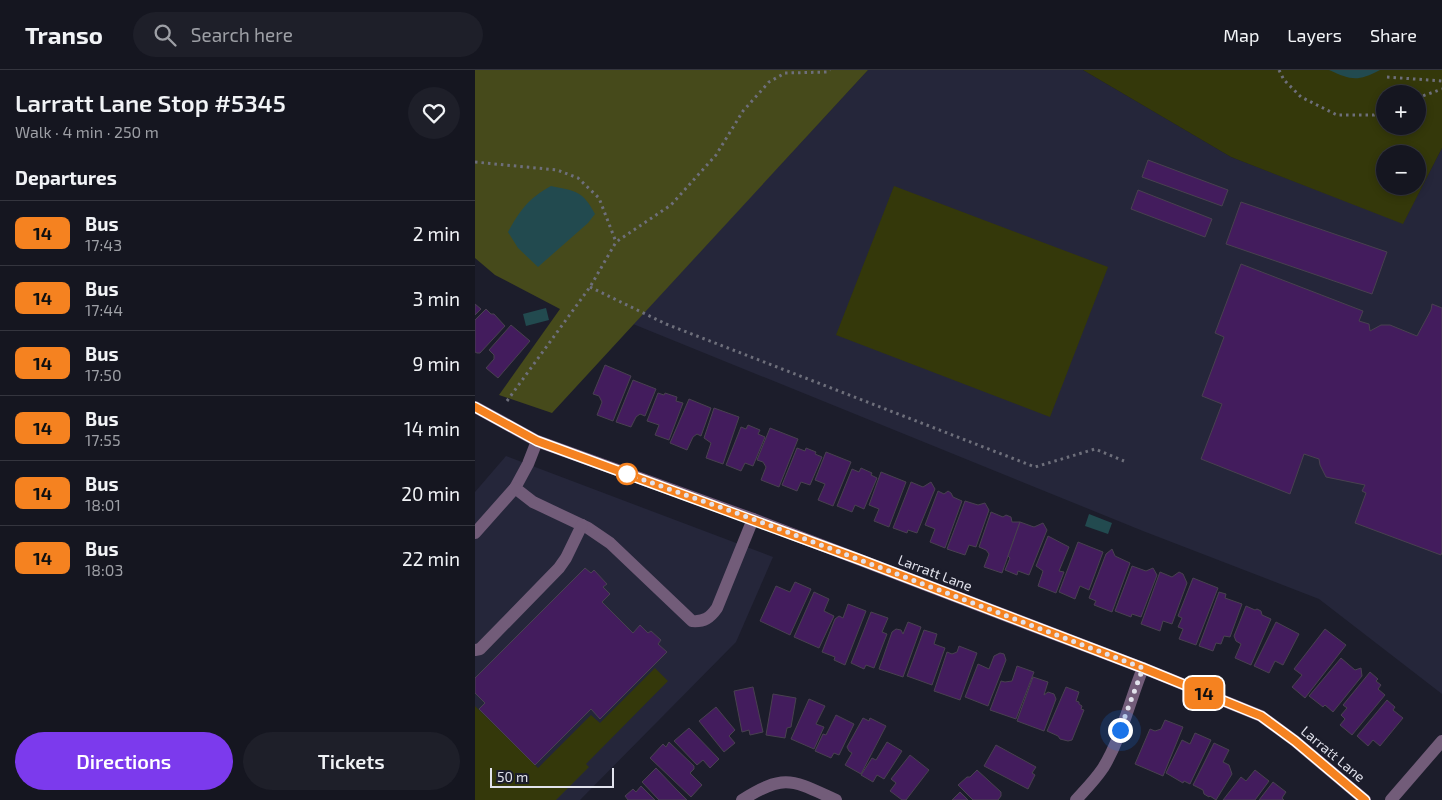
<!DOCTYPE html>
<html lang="en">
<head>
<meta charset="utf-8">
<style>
  :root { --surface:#151620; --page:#1e1f29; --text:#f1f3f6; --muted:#9d9fa5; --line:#34353e; --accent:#7c3aed }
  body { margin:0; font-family:"Exo 2",sans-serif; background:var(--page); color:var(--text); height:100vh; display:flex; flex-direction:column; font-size:19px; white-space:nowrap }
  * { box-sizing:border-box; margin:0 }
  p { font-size:16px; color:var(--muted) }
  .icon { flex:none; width:28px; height:28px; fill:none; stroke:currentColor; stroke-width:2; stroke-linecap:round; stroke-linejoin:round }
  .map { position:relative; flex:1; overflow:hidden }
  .sheet { display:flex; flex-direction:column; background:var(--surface); width:475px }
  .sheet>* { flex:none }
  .badge { padding:0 10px; border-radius:8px; font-size:18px; line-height:32px }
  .controls { position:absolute; left:901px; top:15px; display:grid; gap:10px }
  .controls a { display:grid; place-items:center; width:50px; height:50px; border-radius:50%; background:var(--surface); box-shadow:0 2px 8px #0003,0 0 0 1px var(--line); font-size:25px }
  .scale { position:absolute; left:15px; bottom:12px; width:124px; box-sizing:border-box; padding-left:5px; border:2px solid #e1e2ec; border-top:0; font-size:14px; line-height:18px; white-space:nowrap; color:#e1e2ec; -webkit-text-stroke:4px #1c1d2b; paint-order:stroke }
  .you { position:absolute; width:25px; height:25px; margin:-12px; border:4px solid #fff; border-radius:50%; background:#1a73e8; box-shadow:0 0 0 8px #1a73e833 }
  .map>.badge { position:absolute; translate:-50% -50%; box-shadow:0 0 0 2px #fff }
  h2 { padding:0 15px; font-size:19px; line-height:45px }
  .round { display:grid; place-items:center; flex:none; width:52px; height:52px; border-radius:26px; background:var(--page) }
  .overview { display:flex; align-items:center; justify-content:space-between; height:85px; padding:0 15px }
  h1 { font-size:24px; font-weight:600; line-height:38px }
  .primary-button { display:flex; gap:10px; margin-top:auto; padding:10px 15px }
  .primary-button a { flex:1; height:58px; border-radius:30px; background:var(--accent); color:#fff; font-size:20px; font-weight:600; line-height:58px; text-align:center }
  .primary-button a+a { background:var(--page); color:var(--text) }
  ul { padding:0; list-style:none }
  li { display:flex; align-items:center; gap:15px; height:65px; padding:0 15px; border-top:1px solid var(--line) }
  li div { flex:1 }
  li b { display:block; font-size:19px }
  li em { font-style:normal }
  li .badge { min-width:55px; font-weight:700; text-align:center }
  header { display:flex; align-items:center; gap:30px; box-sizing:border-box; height:70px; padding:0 25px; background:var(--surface); border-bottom:1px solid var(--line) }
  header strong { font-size:24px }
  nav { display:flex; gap:28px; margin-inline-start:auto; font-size:18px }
  .search { width:350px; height:45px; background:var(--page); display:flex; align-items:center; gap:12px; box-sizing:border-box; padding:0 18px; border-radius:28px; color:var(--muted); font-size:19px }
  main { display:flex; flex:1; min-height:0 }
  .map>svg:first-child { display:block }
  .built { fill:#25263a }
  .green { fill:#34380a; fill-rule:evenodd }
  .forest { fill:#464a1b }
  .water { fill:#224a4f }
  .building { fill:#431c5d; stroke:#494150 }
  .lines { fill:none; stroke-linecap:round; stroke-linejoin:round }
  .path { stroke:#6e6f7b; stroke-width:3; stroke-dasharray:2.5 4; stroke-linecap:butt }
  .minor { stroke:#725c79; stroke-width:12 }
  .line-casing { stroke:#fff; stroke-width:11 }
  .line { stroke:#f58220; stroke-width:8 }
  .walk { stroke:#e1e2ec; stroke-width:5; stroke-dasharray:0 9 }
  .stop-dot { fill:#fff; stroke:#f58220; stroke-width:2.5 }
  .labels { text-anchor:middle; stroke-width:4.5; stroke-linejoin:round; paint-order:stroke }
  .street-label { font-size:14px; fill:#e1e2ec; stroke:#1c1d2b }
</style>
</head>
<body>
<header>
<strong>Transo</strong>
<div class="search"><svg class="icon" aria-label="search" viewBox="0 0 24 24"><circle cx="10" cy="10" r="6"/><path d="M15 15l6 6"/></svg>Search here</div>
<nav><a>Map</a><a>Layers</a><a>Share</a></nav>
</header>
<main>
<section class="sheet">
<div class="overview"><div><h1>Larratt Lane Stop #5345</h1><p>Walk · 4 min · 250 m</p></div><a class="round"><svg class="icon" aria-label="heart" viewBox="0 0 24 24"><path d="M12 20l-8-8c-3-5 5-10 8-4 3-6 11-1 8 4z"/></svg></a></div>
<h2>Departures</h2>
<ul>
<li><span class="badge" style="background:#f58220;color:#111">14</span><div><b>Bus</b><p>17:43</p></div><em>2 min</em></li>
<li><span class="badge" style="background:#f58220;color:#111">14</span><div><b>Bus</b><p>17:44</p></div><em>3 min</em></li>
<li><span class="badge" style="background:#f58220;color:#111">14</span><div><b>Bus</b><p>17:50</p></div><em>9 min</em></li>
<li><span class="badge" style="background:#f58220;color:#111">14</span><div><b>Bus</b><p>17:55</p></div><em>14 min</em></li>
<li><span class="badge" style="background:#f58220;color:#111">14</span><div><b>Bus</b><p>18:01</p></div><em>20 min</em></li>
<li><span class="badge" style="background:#f58220;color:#111">14</span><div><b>Bus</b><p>18:03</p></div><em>22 min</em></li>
</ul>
<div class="primary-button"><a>Directions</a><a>Tickets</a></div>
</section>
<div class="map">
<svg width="967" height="730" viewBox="0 0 967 730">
  <rect width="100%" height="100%" fill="#1c1d2b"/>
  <g class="built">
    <path d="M393,0H608L756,87L928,153L967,78V624L844,529L668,461L158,254Z"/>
    <path d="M31,386L298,487L261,572L105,730H0V422Z"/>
  </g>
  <g class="green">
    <path d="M608,0H967V78L928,154L756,87ZM910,24H942V56H910ZM910,84H942V116H910Z"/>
    <path d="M419,116L633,197L575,347L361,265Z"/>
    <path d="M180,598L193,611L111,694L114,697L81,730H0V636L63,698L116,645L125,653Z"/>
  </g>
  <path class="forest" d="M0,0H393L77,343L24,325L85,239L20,205L0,188Z"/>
  <g class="water">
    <path d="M854,0H905C882,12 876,10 854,0Z"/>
    <path d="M76,116C101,121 108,121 120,144L113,153L63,197L43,178L33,162C45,140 54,128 76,116Z"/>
    <path d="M71,238L74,250L51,256L48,244Z"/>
    <path d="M614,444L637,453L633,464L610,456Z"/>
  </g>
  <g class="building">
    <path d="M673,90L753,120L747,136L667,107Z"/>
    <path d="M663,120L737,149L730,167L656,139Z"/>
    <path d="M766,132L912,182L897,224L751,174Z"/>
    <path d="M766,194L888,241L884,251L894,254L895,261L906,255H915L942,266L956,240L957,234L967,238V482L966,485L880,453L891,423L887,421L890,415L851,407L845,395L844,389L829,384L815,424L726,389L747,334L727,326L749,267L740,263Z"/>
    <path d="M0,234L6,239L0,245Z"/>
    <path d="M11,239L16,244H19L30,256L5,283H2L0,282V250Z"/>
    <path d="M36,255L55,271L23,308L11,298L19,289V285L14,280Z"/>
    <path d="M130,295L156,306L138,351L122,345L127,332L124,326L118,324Z"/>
    <path d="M158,310L181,319L170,346L165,344L161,347L156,357L141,352Z"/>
    <path d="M183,323L189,325L190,323L202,327L201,331L208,333L194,370L180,365L184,355L172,351Z"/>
    <path d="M214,329L236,338L226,366L222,364L218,367L212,380L195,373Z"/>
    <path d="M239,338L264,347L248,394L231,388L236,373L229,368Z"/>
    <path d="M273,355L285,360L283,364L290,367L278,396L270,393L266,401L251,395L266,357L271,359Z"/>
    <path d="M295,358L323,369L304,417L286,410L291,397L288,392L282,390Z"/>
    <path d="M322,378L330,381L331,378L341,382L340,384L347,387L335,415L326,412L322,421L307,415Z"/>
    <path d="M351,382L376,392L358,436L343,430L350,414L340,410Z"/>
    <path d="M386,398L397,403L396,405L402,408L389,439L380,435L377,442L362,436L377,399L384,402Z"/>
    <path d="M406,402L431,412L414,457L399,451L404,439L394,435Z"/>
    <path d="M436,412L448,417L456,412L460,419L442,463L433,460L432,463L418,458Z"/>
    <path d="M463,421L469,424L473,421L476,423L478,427L487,431L470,478L455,472L460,459L450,455Z"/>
    <path d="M490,431L503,435L510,433L514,440L501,477L494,475L490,485L472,479Z"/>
    <path d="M516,442L528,447L531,445L536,447L537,452H545L527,503L509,497L514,484L511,480L504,477Z"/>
    <path d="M545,452L559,457L568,453L572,460L554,505L543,501L542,505L530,500L535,488L533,486Z"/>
    <path d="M573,466L594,477L584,501L589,502L581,523L563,516L568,501L561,496Z"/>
    <path d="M603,472L628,482L614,520L605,516L600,529L584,522Z"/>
    <path d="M637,479L640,486L655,493L637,542L619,535L621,531L614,528L631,484Z"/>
    <path d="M657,496L671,501L678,498L682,505L666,547L657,544L656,547L640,541Z"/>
    <path d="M110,498L116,503L119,500L132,514L128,517L135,524L127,532L158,563L165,555L173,563L176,561L186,570L183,574L192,582L125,649L116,639L60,695L4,639L10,633L0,623V608Z"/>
    <path d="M685,502L697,507L704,502L708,504L712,513L697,554L688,551L685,561L666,554Z"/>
    <path d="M718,508L743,518L721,575L704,569L708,559L703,557L707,548L703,546Z"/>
    <path d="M320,512L336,519L315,565L285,551L301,516L315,522Z"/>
    <path d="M339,522L354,529L349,541L359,546L344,578L319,567Z"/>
    <path d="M744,522L751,524L750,528L767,534L755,567L749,566L746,574L741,573L738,581L724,576Z"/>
    <path d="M373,534L391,541L370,595L359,590L360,587L347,582L360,549L364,546L368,548Z"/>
    <path d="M771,536L780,540L782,539L786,541L787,545L796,549L776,595L760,588L766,574L761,571L759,566Z"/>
    <path d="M396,542L413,548L407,562L412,564L399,598L391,595L389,599L376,593Z"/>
    <path d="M433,552L446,557L428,607L404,599L417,562L421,559L426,560L428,564Z"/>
    <path d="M801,552L824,564L808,595L800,591L794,603L779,596Z"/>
    <path d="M850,559L871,575L830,628L817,617L827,605L819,599Z"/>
    <path d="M449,560L462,564L459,574L470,578L457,615L432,606Z"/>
    <path d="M484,576L502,583L485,630L459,621L472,582L477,584L482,582Z"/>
    <path d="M525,583L529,584L531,590L513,636L490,627L503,594L514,599L519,586Z"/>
    <path d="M866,588L880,600L886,598L887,606L858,642L850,635L848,637L834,626Z"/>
    <path d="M542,596L559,602L541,649L515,640L526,611L530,612L537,611Z"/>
    <path d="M895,602L903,609L901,611L906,615L903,619L910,625L877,665L865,655L870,649L866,645L872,638L868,635Z"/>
    <path d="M558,607L573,612L569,625L573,622L579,624L581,629L569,661L542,651Z"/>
    <path d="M278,617L288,662L275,665L274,660L267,662L259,621Z"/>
    <path d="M591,617L604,622L601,631L604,632V634L607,636L606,639L609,640L597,670L593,671L585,669L583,666L572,661Z"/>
    <path d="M298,624L321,628L316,657L312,658L310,668L291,665Z"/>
    <path d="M334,629L350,636L341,654L349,657L339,679L316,669Z"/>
    <path d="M912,630L920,637L918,640L928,648L905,676L898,670L893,676L882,666Z"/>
    <path d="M241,637L260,660L254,666L260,673L249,682L224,651Z"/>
    <path d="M361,645L379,654L364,685L359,683L356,688L340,681L348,664L351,665Z"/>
    <path d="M388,648L394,651L395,648L411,656L386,704L370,695L377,683L374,681L372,677Z"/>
    <path d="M690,650L708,657L688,706L660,694L675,659L680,661L686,659Z"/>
    <path d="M214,658L244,689L235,698L228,690L222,695L199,671Z"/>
    <path d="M720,663L736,670L715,714L709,711L708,713L691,703L707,670L715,674Z"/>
    <path d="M194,672L219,696V699L215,703L227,715L216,727L175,688L188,674L191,677Z"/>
    <path d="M412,672L427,681L409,709L402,705L398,712L386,705L397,688L401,690Z"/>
    <path d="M739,673L754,680L748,692L754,695L757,704L741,730L735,726L734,727L729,724L728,720L718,715Z"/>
    <path d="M521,675L561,697L557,703L560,705L553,719L509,696Z"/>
    <path d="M435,685L454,700L431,730H427L415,721L421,713L416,709Z"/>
    <path d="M181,698L201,719L212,730H184L167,712Z"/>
    <path d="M502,700L526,722V726L523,730H498L483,715L492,707H495Z"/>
    <path d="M780,700L794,711L780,730H748L766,707L771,711Z"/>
    <path d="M798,712L811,722L807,728L809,730H784Z"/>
    <path d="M166,716L180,730H153L150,726L158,719L161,722Z"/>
    <path d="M485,722L493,730H477Z"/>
  </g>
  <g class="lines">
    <g class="path">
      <path d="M804,0L809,10L826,27L862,45H899L910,41"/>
      <path d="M912,7L967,11"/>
      <path d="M942,28L967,19"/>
      <path d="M0,92L82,100L103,108L124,128L141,172"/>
      <path d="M115,217L191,254L560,397L620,379L649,391"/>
      <path d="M32,331L115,217L141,172L196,135L241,85L268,41L294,12L310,3L353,2L355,0"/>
    </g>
    <g class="minor">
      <path d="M0,337L62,371L278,449L668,598L786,646L820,671L890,730"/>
      <path d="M62,371L53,394L40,418L58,432L113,458L135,473L217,551C229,552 235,548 242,538L278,449"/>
      <path d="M0,463L40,418"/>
      <path d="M0,580L5,579L84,498L91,488L107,455"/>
      <path d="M267,730C310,703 317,710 361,730"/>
      <path d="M601,730C610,720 620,710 628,698C646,669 655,630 668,598"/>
      <path d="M916,730L967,671"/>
    </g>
  </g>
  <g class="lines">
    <g class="line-casing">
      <path id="line" d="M0,337L62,371L386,490L668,598L786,646L820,671L890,730"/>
    </g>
    <use href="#line" class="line"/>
    <path class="walk" d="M152,404L278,449L668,598L645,660"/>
  </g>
  <circle class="stop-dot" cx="152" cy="404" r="10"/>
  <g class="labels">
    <g class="street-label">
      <text transform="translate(460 503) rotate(21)" y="5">Larratt Lane</text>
      <text transform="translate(858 684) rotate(40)" y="5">Larratt Lane</text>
    </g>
  </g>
</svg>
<div class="controls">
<a>+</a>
<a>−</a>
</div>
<div class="scale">50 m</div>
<div class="you" style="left:645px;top:660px"></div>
<b class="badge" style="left:729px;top:623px;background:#f58220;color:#111">14</b>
</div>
</main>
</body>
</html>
